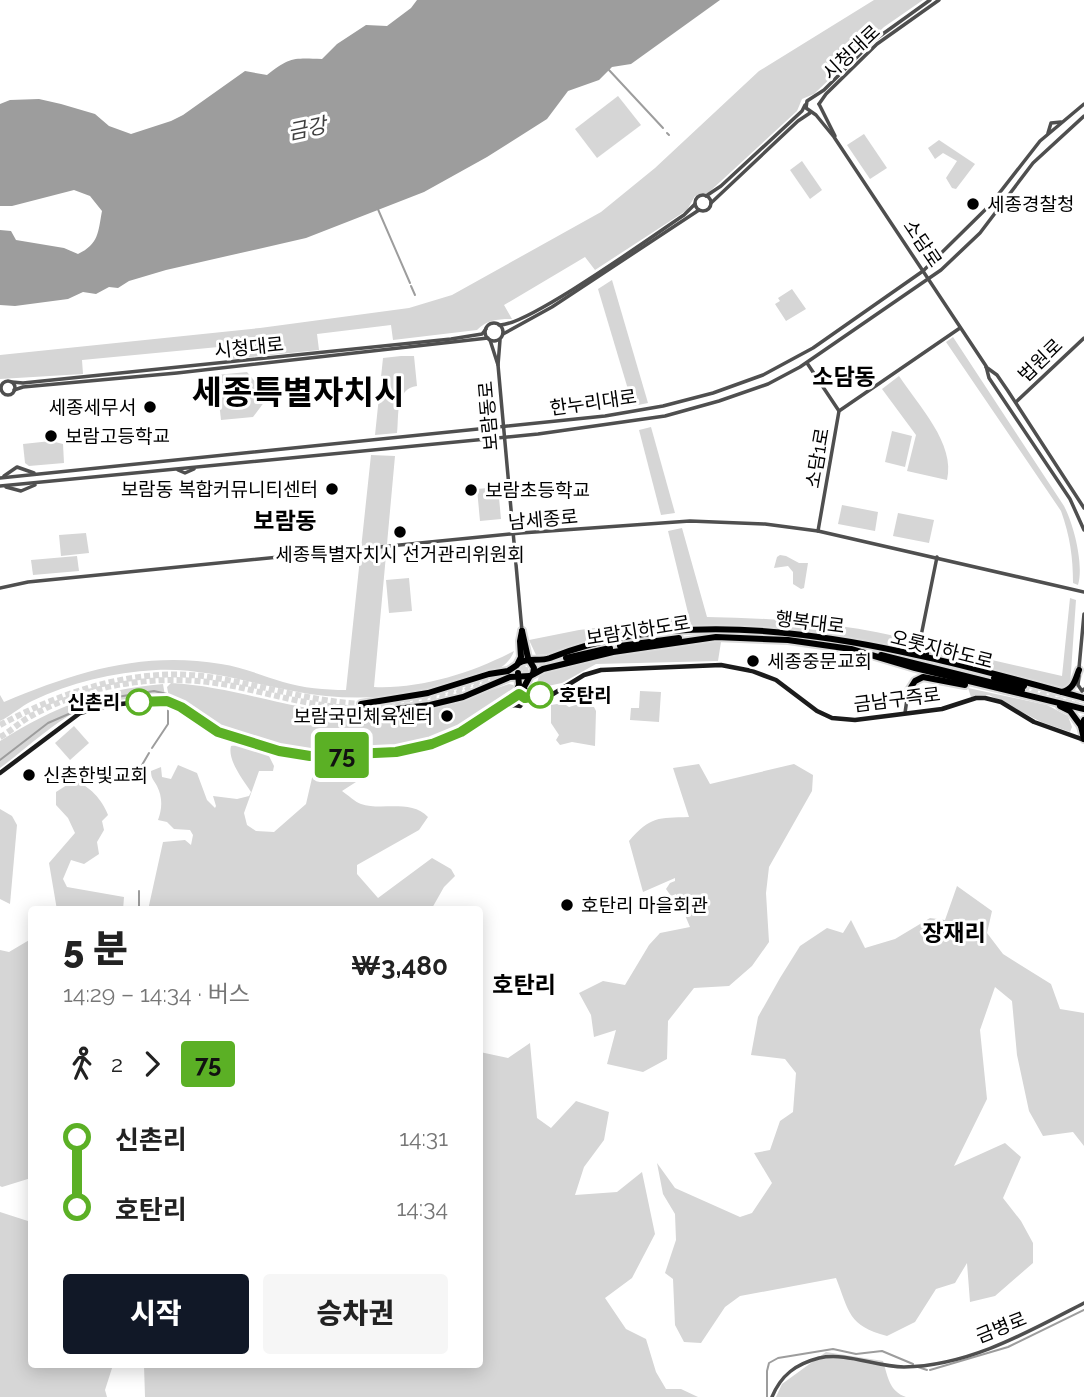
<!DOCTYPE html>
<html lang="ko">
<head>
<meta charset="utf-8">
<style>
  :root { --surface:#fff; --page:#f6f6f6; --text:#222; --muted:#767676; --accent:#111827 }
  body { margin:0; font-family:Raleway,"Noto Sans KR",sans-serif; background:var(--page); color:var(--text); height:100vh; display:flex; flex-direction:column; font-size:26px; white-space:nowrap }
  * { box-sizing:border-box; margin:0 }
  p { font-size:23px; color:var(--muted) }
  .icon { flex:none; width:38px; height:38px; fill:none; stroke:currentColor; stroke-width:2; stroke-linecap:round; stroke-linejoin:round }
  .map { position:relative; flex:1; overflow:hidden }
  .side { position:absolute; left:28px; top:906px; width:455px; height:462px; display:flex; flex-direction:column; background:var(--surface); border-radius:7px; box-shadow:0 4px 18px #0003 }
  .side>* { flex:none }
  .badge { padding:0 14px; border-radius:5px; font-size:24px; line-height:46px }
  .map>.badge { position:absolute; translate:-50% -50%; box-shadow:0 0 0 4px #fff }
  .legs { display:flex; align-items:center; gap:10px; height:77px; padding:0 35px; font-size:23px }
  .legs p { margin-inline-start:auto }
  .overview { display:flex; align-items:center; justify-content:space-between; height:119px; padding:0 35px }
  h1 { font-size:38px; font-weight:800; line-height:52px }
  .primary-button { display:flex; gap:14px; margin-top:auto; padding:14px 35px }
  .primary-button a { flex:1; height:80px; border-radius:7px; background:var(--accent); color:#fff; font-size:28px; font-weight:800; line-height:80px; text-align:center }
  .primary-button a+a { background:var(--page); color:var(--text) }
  ul { padding:0 35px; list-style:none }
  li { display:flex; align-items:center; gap:24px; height:70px; font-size:26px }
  li i { display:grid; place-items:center; width:10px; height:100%; margin:0 9px; background:currentColor }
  li i::after { content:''; width:18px; height:18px; margin:-9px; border:5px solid; border-radius:50%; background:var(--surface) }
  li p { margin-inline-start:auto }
  li:first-child i { background:linear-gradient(#0000 50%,currentColor 0) }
  li:last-child i { background:linear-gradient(currentColor 50%,#0000 0) }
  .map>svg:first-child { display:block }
  .green { fill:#d6d6d6 }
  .water { fill:#9d9d9d }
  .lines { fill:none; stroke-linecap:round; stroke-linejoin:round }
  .stream { stroke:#9d9d9d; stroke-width:2 }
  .trunk-tunnel { stroke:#d9d9d9; stroke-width:6; stroke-dasharray:6 3; stroke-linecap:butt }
  .trunk-casing { stroke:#dbdbdb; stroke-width:10 }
  .tertiary { stroke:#4f4f4f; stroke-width:3.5 }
  .secondary { stroke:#1c1c1c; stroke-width:4.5 }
  .trunk { stroke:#000; stroke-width:6 }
  .line-1-casing { stroke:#fff; stroke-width:16 }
  .line-1 { stroke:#5bb025; stroke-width:10 }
  .poi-dot { fill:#000; stroke:#fff; stroke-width:2.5 }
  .stop-1-dot { fill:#fff; stroke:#5bb025; stroke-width:3.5 }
  .labels { text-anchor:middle; stroke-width:6; stroke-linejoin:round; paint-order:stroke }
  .street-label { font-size:19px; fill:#000; stroke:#fff }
  .poi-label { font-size:19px; fill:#000; stroke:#fff; text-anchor:start }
  .stop-label { font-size:19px; font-weight:bold; fill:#000; stroke:#fff; text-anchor:start }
  .water-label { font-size:21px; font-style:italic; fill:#3e3e3e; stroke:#fff }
  .quarter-label { font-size:23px; font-weight:bold; fill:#000; stroke:#fff }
  .town-label { font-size:33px; font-weight:bold; fill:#000; stroke:#fff }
</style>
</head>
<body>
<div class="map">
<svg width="1084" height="1397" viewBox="0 0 1084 1397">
  <rect width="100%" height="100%" fill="#fff"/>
  <g class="green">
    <path d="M874,0H923L884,27L814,94L802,99L797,111L708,193L695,196L687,210L595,270L585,257L504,305L512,319C497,319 487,320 477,330L393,340L391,325L317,334L319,350L231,359L229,346L82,360L83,374L0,379V355L260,328L409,308L452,295L601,212L655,168L759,71Z"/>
    <path d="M618,96L641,125L597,158L575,129Z"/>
    <path d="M864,134L887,168L870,179L847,145Z"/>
    <path d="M939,140L975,164L956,189L952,188L946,178L957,161L943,153L935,159L928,148Z"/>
    <path d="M802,161L822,190L810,199L790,170Z"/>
    <path d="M612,280L648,403L633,406L598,289Z"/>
    <path d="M792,289L806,309L786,321L775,304L780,301L778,298Z"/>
    <path d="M953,337L1064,506C1074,525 1084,565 1078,585L1073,583C1073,557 1070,536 1061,511L946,342Z"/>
    <path d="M401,356H414L417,386C395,389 399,414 397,433L375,435L383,358Z"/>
    <path d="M247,372L268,397L253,417L221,420L216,375Z"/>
    <path d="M899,376C918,405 956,444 947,480L907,471L916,435L882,389Z"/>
    <path d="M651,427L675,513L661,515L639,430Z"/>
    <path d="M892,431L912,436L905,467L885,462Z"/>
    <path d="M51,441L63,444L64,463L29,466L25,463L23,444Z"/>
    <path d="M371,455L395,456L374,687C421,689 472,673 514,651C507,671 485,674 466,680C408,698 353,703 293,691C246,682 203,668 156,670C113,672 70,683 32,701C20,707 12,715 0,721V695L4,702C76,672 142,651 221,664C242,667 263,676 283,682C303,688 325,690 346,690Z"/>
    <path d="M498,487L501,519L480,521L477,489Z"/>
    <path d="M842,505L878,512L875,531L838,524Z"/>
    <path d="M898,513L934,520L929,543L893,536Z"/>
    <path d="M682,528L707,617C777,618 847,623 915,641L913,648L858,642L800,631L720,628L599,641L550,654L536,655L529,640L579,630L689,617L668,531Z"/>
    <path d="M86,533L89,553L61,556L59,535Z"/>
    <path d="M780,555L786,556L799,563H808L804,588L801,589L793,584V572L788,566L774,568L777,557Z"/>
    <path d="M77,556L79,571L33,575L31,560Z"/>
    <path d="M409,578L412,611L389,613L386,580Z"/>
    <path d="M1070,598L1076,600L1070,686L1065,688L924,652L922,644L1062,676Z"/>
    <path d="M698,641L721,642L718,661L596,664L562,683L543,687L537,683L539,676L547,672L611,653Z"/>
    <path d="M171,683C231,686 287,709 346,713C403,716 456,702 509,684L513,685L514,690C434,762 316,768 220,727C202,719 186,707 169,697L167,687Z"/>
    <path d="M163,684L165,696C138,699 104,698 79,710C50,725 26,749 0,768V741C56,706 97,690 163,684Z"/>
    <path d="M968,688L1047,705L1068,716L1072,727L1070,732L1041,722L989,695L971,697Z"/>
    <path d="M640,691L661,692L659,722L630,720L631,708H639Z"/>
    <path d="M563,703L569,707L579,704L594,707L596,711L595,746L572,742L560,745L556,740L559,735L551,723V705Z"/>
    <path d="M74,726L89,743L70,760L55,743Z"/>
    <path d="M237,745L268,754L274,766L273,771H259L244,813L247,825L256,831L274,832L306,804L315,765H325L329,771H336C345,762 357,757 370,763V773L342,791C348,795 355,802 361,804C380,811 411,799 428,817L419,830L357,865V874L378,898L432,858L451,869L455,876L444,887L431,910H148L163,842L185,840L191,845L193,835L190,830L174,829L167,822L158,820C162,809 163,798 157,786C154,780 151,779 151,771L161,767L162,777L171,779L178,765L197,773L207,800L215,808L216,806L213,796L237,799L249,796L251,792C244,781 227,760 231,746Z"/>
    <path d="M699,764L710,784L794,764L813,775L812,791L769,867L766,893L769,942L752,966L729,986L694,988L668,1021L667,1059L643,1072L607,1064L616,1030L594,1037L591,1015L579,993L603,981L625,985L649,945L660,933L690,927L676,894L671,896L666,889L670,883L675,881V878L643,892L629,841C651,816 658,818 689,817L673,768Z"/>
    <path d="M73,781C89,784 103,801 108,815L102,821L104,830L97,842L99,854L84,864L71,860L63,879L67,887L124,897L123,910H57L49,863L75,833L68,818L56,805V792Z"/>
    <path d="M0,809L12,816L17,825L10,904L0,899Z"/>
    <path d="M957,886L992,911L987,933L1003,954L1051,984L1060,1009L1084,1013V1146L1073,1132L1043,1136L1029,1111L1017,1055L1012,1001L995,987L980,1030L987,1099L954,1166L1005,1143L1021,1157L1003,1198L1021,1221L1033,1243V1263L995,1296L970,1302L967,1263L955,1283L936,1289L915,1322L887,1336C848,1326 849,1311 836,1278L740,1296L725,1307L701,1343L684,1342L675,1325L673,1279L665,1273L676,1240L675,1214L663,1194L657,1163L675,1188L740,1217L752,1213L772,1183L754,1153L770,1150L780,1121L793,1112L796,1073L785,1059L751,1055L758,1017L780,978L800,946L827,928L843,933L851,920L865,948L895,939L930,918L945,920Z"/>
    <path d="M31,939V1178L2,1187L0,1186V950L9,952Z"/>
    <path d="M530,1043L537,1118L551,1128L576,1101L609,1112L604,1140L584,1167L575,1195L617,1192L642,1172L655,1234L632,1278L605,1298L626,1329L646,1339L656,1372L666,1389H681L698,1397H145L144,1365H480V1052L508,1058Z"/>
    <path d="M0,1212L31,1222L32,1365H113L105,1390L107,1397H0Z"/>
    <path d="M826,1352L883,1361C888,1377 889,1391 906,1397H776L782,1384Z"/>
  </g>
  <path class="water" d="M417,0H720L631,64L612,67L599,80L568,91L547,119L487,157L424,192L306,238L166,270L129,281L118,288L109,287L96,294L83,292L68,299L15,306L0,305V230L11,231L16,240L64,248L78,254C99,244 98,232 102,211L90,196L74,190L12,206H0V104L10,100L39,99L61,104L95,114L109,126L131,134L171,121L183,115L245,71L267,75C290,57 293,58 322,59L337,44L366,25L387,26L411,8Z"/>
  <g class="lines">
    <g class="stream">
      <path d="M609,70L663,128"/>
      <path d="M667,133L669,135"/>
      <path d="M377,207L410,283"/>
      <path d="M411,286L415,295"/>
      <path d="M152,748L168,724V708"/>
      <path d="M0,760L48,723L71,713L86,702L154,691L167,694"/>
      <path d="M142,765L149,753"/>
      <path d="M139,891V910"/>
      <path d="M918,1367L927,1370"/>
      <path d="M930,1370L1008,1347L1084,1310"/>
      <path d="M767,1397V1371L769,1363L778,1358L833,1349L856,1354L882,1351L913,1364"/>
    </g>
    <g class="trunk-tunnel">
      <path d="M511,670L534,663"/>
      <path d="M514,674L566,658"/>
      <path d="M1024,686L1058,695"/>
      <path d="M1022,690L1078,705"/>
      <path d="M386,703L440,694L500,674"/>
      <path d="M413,704L441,699L497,680"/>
      <path d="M0,725C65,690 142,665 216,678C266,686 313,702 364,704"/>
      <path d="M0,737C11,731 20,722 31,716C94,681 168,672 238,687C287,698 334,712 385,708"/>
    </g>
    <g class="trunk-casing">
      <g id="trunk">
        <path d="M522,631L528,658L534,668L533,674"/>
        <path d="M919,642L921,652L926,654"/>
        <path d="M620,646L679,638"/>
        <path d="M881,655L1022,690"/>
        <path d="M566,658L610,648"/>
        <path d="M519,663C528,657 539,662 550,658C715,592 921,654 1084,698"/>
        <path d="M994,678L1024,686"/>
        <path d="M524,688L526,693L535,696"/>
        <path d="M908,692L915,681L923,677L965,685"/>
        <path d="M1062,692C1074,689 1075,680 1079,670"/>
        <path d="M515,694L519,685L518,673"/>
        <path d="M523,695L524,687L530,676L543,669L613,652L716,637L788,640L851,649L915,668L1084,709"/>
        <path d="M361,704L428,693L489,674L508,671L517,665L521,657L520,641L522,631"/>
        <path d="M1060,706L1070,711L1081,726"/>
        <path d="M360,709L372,712L430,705L463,697L510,677L530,676"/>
        <path d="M1084,720L1081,726L1084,739"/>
      </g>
    </g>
    <g class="tertiary">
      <path d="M930,0L873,41L824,90L807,101L806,108L816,115L834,137L986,366L989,378L1070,499L1084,530"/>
      <path d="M819,104L826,94L877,44L939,0"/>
      <path d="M819,104L835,136"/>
      <path d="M1048,133L1051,123L1061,122"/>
      <circle cx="703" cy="203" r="8"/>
      <path d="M706,196L721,186L802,111L805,105"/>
      <path d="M711,203L798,121L810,113"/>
      <circle cx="494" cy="332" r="9"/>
      <path d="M499,325C526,327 654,235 684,215L695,204"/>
      <path d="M503,334L552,307L699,210"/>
      <path d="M490,340L498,365L522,631"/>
      <path d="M807,363L839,411"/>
      <path d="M498,365L500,340"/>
      <path d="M986,367L997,375L1008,391L1084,508"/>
      <circle cx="8" cy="388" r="7"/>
      <path d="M12,382L23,383L451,339L482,334L486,329"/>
      <path d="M14,390L23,387L177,373L488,338"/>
      <path d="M1016,402L1084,338"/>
      <path d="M178,470L185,473L194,469"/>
      <path d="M4,476L17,467L34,473"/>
      <path d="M0,478L605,416L663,406L713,393L763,375L813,348L923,271L990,205L1040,141L1084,104"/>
      <path d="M0,486L538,434L665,416L719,401L768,384L800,367L941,270L980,233L1033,163L1084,116"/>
      <path d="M6,487L21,491L35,485"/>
      <path d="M818,531L839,411L960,328"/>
      <path d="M0,588L28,582L521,533L690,521L765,524L818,531L1084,592"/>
      <path d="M920,641L937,557"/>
      <path d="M1079,668L1084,614"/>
      <path d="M1079,676L1078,685L1082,691L1084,689"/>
      <path d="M905,713L908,692"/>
      <path d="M772,1397C781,1375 796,1364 819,1358C847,1352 876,1367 904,1367C969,1366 1028,1332 1084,1303"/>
    </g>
    <g class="secondary">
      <path d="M500,707L517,694L525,698L534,696"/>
      <path d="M0,773L80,713L111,705L159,700L167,701L181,707L218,732L279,751L310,756L378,753L421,747L461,732L503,708L514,705L520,706L524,701L553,694L584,675L601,670L721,665L752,671L776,680L817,711L832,718L855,720L942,709L976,698H985L1001,702L1034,722L1084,740"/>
    </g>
    <use href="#trunk" class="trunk"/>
  </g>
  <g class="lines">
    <g class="line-1-casing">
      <path id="line-1" d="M139,702L167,701L181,707L218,732L279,751L310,756L396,752L432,744L461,732L519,694L525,698L540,695"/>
    </g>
    <use href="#line-1" class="line-1"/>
  </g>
  <g class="poi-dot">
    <circle cx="973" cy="204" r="7"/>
    <circle cx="150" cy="407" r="7"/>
    <circle cx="51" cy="436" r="7"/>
    <circle cx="332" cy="489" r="7"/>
    <circle cx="471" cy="490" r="7"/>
    <circle cx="400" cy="532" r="7"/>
    <circle cx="753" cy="661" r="7"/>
    <circle cx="447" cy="716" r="7"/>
    <circle cx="29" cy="775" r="7"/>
    <circle cx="567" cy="905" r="7"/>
  </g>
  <g class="stop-1-dot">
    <circle cx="540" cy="695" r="12"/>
    <circle cx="139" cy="702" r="12"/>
  </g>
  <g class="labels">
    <g class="street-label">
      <text transform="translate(851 52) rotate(-43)" y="7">시청대로</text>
      <text transform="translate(923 243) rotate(56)" y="7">소담로</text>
      <text transform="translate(249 347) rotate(-6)" y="7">시청대로</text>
      <text transform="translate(1040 360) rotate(-44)" y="7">법원로</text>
      <text transform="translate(593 402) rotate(-8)" y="7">한누리대로</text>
      <text transform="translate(488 416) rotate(-95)" y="7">보람동로</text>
      <text transform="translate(817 458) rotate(-80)" y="7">소담1로</text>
      <text transform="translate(543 519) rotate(-5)" y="7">남세종로</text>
      <text transform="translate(810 622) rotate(7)" y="7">행복대로</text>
      <text transform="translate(638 630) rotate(-9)" y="7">보람지하도로</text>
      <text transform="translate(942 649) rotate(14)" y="7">오롯지하도로</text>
      <text transform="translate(897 699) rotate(-7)" y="7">금남구즉로</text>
      <text transform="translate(1001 1327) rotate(-22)" y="7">금병로</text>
    </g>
    <g class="poi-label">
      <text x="987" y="211">세종경찰청</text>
      <text x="136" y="414" text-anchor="end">세종세무서</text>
      <text x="65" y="443">보람고등학교</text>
      <text x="318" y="496" text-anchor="end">보람동 복합커뮤니티센터</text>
      <text x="485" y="497">보람초등학교</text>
      <text x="400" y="561" text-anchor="middle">세종특별자치시 선거관리위원회</text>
      <text x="767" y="668">세종중문교회</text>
      <text x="433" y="723" text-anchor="end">보람국민체육센터</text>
      <text x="43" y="782">신촌한빛교회</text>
      <text x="581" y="912">호탄리 마을회관</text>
    </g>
    <g class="stop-label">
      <text x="559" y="702">호탄리</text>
      <text x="120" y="709" text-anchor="end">신촌리</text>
    </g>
    <g class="water-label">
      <text transform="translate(307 129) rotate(-12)" y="7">금강</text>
    </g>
    <g class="quarter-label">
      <text x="844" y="385">소담동</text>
      <text x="285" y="529">보람동</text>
      <text x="954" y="941">장재리</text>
      <text x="524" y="993">호탄리</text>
    </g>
    <g class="town-label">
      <text x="298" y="404">세종특별자치시</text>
    </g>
  </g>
</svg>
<b class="badge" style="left:342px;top:755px;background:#5bb025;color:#111">75</b>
<section class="side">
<div class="overview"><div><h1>5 분</h1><p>14:29 – 14:34 · 버스</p></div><b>₩3,480</b></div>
<div class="legs"><svg class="icon" aria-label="walk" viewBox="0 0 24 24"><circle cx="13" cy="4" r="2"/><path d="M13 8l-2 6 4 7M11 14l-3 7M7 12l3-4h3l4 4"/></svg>2<svg class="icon" aria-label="forward" viewBox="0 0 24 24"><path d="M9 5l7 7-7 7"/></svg><b class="badge" style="background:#5bb025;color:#111">75</b></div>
<ul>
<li><i style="color:#5bb025"></i><b>신촌리</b><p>14:31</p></li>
<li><i style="color:#5bb025"></i><b>호탄리</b><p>14:34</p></li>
</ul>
<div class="primary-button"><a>시작</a><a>승차권</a></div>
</section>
</div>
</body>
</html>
